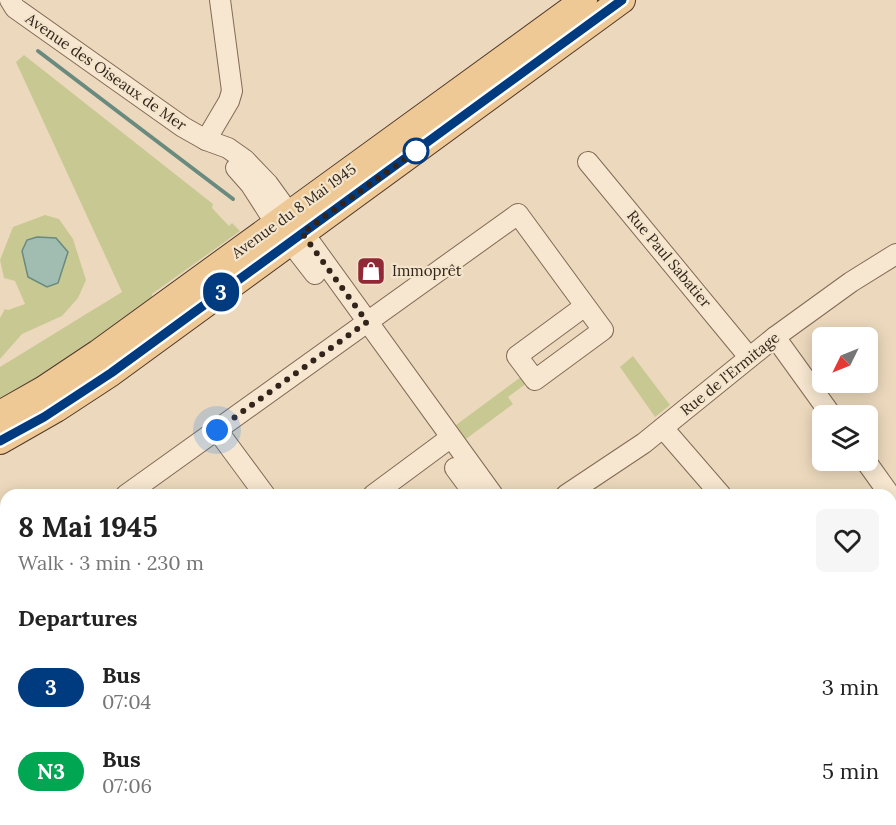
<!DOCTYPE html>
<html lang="en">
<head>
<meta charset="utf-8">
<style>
  :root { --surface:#fff; --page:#f6f6f6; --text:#222; --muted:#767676 }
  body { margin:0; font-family:Lora,serif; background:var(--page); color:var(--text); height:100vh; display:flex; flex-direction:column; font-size:22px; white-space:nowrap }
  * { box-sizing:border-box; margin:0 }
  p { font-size:20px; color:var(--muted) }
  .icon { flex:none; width:33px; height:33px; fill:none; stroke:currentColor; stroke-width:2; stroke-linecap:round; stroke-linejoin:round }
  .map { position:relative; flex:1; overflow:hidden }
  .details { position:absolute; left:0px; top:489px; width:897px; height:336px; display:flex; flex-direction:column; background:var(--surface); border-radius:18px 18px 0 0; box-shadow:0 3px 15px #0003 }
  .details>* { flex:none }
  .badge { padding:0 12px; border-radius:20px; font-size:21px; line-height:39px }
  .needle { width:39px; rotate:227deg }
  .fabs { position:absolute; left:812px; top:327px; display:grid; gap:12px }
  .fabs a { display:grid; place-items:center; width:66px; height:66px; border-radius:9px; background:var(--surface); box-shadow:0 3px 15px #0003; font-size:30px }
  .you { position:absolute; width:30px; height:30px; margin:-15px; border:4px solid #fff; border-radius:50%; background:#1a73e8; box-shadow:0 0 0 9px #1a73e833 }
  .map>.badge { position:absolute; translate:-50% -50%; box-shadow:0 0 0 3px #fff }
  h2 { padding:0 18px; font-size:22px; line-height:54px }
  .round { display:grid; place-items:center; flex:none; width:63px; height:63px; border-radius:9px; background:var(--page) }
  .headline { display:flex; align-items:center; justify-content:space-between; height:102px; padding:0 18px }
  h1 { font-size:28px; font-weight:700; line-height:45px }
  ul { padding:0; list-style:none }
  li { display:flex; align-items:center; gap:18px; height:84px; padding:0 18px }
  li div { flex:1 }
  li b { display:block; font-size:22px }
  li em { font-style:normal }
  li .badge { min-width:66px; font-weight:700; text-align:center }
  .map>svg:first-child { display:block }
  .green { fill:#c8c992 }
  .water { fill:#a1bdb2; stroke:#698a7e; stroke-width:1.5 }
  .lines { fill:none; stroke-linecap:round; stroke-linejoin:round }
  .stream { stroke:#698a7e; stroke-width:4 }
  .minor-casing { stroke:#836a57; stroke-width:22 }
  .major-casing { stroke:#50392c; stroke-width:28 }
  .minor { stroke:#f7e7d0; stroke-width:20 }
  .major { stroke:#efc995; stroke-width:26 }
  .line-casing { stroke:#fff; stroke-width:14 }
  .line { stroke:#003b80; stroke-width:9 }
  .walk { stroke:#33241b; stroke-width:6; stroke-dasharray:0 10.8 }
  .stop-dot { fill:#fff; stroke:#003b80; stroke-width:3 }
  .labels { text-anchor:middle; stroke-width:4.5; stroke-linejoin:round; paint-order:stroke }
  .street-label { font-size:15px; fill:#33241b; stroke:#f3e4cc }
  .poi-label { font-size:15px; fill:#33241b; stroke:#f3e4cc; text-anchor:start }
</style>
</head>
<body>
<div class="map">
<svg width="896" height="825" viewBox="0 0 896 825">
  <rect width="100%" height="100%" fill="#ecd9bd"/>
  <g class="green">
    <path d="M24,55L213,204L212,208L229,226L232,223L240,231L152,294L151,305L0,405V367L122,292L16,62Z"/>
    <path d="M45,215L59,219L73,239L86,280L78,298L62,316L22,334L0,359V318L5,309L8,310L25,304L15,281L4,278L0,260L13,227Z"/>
    <path d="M633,356L670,405L655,417L620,367Z"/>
    <path d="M522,376L527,383L508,397L513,404L466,439L456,425Z"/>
    <path d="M891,632L896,638V722L891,716Z"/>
    <path d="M252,819H399L398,825L245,824Z"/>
  </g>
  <path class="water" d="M37,237L56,238L68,252L58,283L47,287L28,277L22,251L27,240Z"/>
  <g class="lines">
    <path class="stream" d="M38,51L233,199"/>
    <g class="minor-casing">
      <g id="minor">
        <path d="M10,0L15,8L183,127L206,140L228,148L245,160L268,184L493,495"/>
        <path d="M206,140L229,101L232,91L220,0"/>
        <path d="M588,162L749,357"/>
        <path d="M236,168L251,185L276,224L315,274"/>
        <path d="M775,337L832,416"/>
        <path d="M663,428L721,495"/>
        <path d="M217,430L265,495"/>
        <path d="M865,460L890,495"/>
        <path d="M455,468L475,495"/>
        <path d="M126,495L518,214L603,330L535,380L517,356L585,306"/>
        <path d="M373,495L450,438"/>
        <path d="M566,495L644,443L775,337L851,282L896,254"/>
        <path d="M891,542L896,538"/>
        <path d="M0,562L6,559"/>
        <path d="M891,607L896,613"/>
        <path d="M0,727L6,741"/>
        <path d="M0,779L6,776"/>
        <path d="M96,825L107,819"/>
        <path d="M509,825L510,819"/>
        <path d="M586,825L588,819"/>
      </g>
    </g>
    <g class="major-casing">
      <g id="major">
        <path d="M0,414L44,389L98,353L584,0"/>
        <path d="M0,441L56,409L111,373L622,0"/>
      </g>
    </g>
    <use href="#minor" class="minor"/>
    <use href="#major" class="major"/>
  </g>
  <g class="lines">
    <g class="line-casing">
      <path id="line" d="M0,441L44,417L111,373L622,0"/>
    </g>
    <use href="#line" class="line"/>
    <path class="walk" d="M217,430L367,322L302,233L423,146L416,151"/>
  </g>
  <defs>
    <g id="shop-square" transform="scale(1.5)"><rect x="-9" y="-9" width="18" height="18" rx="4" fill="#902935" stroke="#f3e4cc"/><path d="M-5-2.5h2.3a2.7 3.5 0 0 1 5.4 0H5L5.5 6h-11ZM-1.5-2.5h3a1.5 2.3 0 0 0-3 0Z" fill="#fff"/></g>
  </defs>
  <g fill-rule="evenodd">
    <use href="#shop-square" x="371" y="271"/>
  </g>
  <circle class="stop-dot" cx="416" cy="151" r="12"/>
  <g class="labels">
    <g class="street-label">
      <text transform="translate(106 72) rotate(35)" y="5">Avenue des Oiseaux de Mer</text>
      <text transform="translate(294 211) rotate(-36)" y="5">Avenue du 8 Mai 1945</text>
      <text transform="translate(669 259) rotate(50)" y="5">Rue Paul Sabatier</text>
      <text transform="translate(730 374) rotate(-39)" y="5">Rue de l'Ermitage</text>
    </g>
    <g class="poi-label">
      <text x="392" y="276">Immoprêt</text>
    </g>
  </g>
</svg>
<div class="fabs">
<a><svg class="needle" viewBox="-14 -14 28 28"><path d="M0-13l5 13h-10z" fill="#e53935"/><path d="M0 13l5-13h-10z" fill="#767676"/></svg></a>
<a><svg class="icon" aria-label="layers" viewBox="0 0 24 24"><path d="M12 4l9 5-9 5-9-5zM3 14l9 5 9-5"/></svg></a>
</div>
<div class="you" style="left:217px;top:430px"></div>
<b class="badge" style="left:221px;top:292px;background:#003b80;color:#fff">3</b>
<section class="details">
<div class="headline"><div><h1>8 Mai 1945</h1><p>Walk · 3 min · 230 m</p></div><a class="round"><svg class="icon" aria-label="heart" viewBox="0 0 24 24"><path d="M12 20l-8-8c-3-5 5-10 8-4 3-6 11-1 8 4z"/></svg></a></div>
<h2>Departures</h2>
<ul>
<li><span class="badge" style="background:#003b80;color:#fff">3</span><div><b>Bus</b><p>07:04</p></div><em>3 min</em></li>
<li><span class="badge" style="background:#00a651;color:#fff">N3</span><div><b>Bus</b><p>07:06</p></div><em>5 min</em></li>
</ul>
</section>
</div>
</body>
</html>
